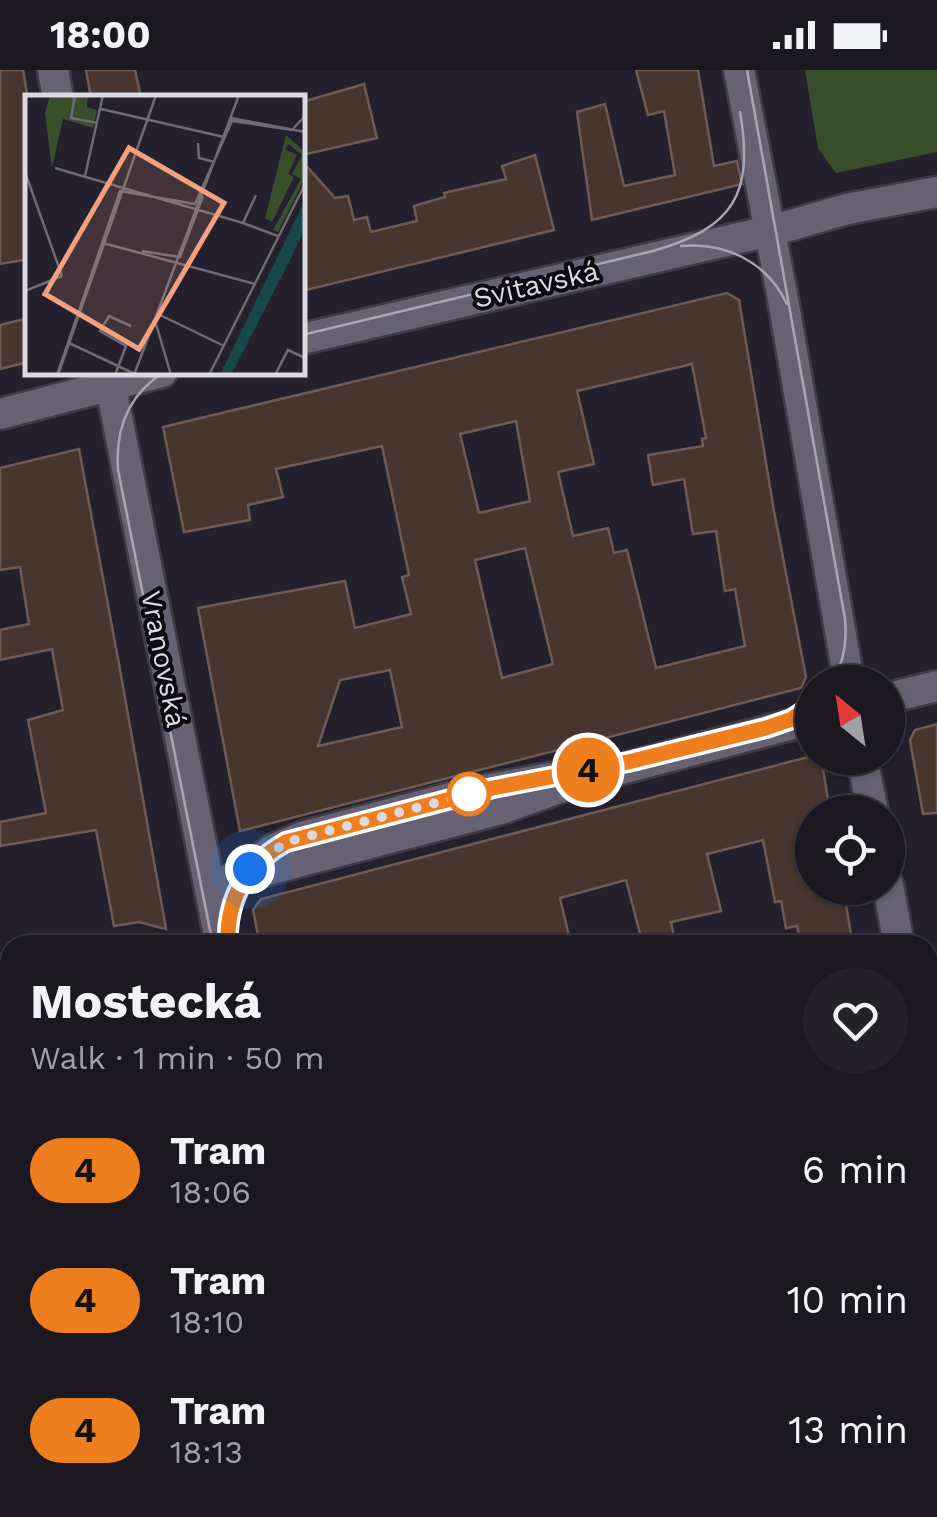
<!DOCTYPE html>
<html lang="en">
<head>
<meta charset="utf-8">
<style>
  :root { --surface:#1c1822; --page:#25212a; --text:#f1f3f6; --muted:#a0a0a5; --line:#3a3740 }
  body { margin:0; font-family:"Work Sans",sans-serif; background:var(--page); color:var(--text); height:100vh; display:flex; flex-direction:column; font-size:38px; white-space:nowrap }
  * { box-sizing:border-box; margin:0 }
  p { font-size:32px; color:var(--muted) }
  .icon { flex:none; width:55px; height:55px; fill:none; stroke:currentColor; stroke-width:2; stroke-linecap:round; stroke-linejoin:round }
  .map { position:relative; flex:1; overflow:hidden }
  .panel { position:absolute; left:0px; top:865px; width:938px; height:582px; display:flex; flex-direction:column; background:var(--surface); border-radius:30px 30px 0 0; box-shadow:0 2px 8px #0004,0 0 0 2px var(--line) }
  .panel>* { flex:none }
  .badge { padding:0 20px; border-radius:32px; font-size:35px; line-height:65px }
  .needle { width:65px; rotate:330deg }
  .fabs { position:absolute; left:795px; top:595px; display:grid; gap:20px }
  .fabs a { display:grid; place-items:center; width:110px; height:110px; border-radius:50%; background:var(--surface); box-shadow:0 2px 8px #0004,0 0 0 2px var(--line); font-size:50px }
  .you { position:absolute; width:50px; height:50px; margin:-25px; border:8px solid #fff; border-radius:50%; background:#1a73e8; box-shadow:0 0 0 15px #1a73e833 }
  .map>.badge { position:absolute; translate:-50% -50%; box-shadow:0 0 0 5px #fff }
  .round { display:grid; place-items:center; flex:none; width:105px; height:105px; border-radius:52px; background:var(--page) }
  .headline { display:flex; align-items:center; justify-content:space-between; height:170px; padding:0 30px }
  h1 { font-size:48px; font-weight:700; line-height:75px }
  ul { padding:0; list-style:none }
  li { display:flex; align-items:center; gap:30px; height:130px; padding:0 30px }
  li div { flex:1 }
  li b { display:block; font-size:38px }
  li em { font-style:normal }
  li .badge { min-width:110px; font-weight:700; text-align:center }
  .status { display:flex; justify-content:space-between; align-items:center; height:70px; padding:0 50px; background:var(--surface); direction:ltr }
  .status svg { height:28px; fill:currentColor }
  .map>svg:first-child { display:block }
  .green { fill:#374f2b }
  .building { fill:#47362e; stroke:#6e5c54; stroke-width:2.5; fill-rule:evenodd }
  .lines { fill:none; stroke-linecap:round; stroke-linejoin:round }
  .minor-casing { stroke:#3f3b47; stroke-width:35 }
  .minor { stroke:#676273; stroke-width:30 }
  .tram { stroke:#a9a5b0; stroke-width:2.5 }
  .line-casing { stroke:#fff; stroke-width:22 }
  .line { stroke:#ee7e1e; stroke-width:15 }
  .walk { stroke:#dcd9e3; stroke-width:10; stroke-dasharray:0 18 }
  .stop-dot { fill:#fff; stroke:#ee7e1e; stroke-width:5 }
  .labels { text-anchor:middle; stroke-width:8; stroke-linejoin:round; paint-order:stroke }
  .street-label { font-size:28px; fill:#dcd9e3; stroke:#0d0b11 }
  .inset-road { fill:none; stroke:#6e6a76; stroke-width:2.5 }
  .view { fill:#f2a17e; fill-opacity:0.15; stroke:#f2a17e; stroke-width:5 }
  .inset-edge { fill:none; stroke:#dcd9e3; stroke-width:5 }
</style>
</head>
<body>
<div class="status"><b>18:00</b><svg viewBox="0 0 49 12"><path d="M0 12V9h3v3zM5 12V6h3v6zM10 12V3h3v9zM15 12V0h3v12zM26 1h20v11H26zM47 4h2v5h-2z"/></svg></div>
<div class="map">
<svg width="937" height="1447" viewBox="0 0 937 1447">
  <rect width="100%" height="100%" fill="#25202e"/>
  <path class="green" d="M805,0H937V82L836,103L818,78Z"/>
  <g class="building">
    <path d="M0,0H23L28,29V189L0,194Z"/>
    <path d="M86,0H135L141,28H91Z"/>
    <path d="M636,0H698L714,96L737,91L742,114L592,150L577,42L605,34L624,116L675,105L664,41L648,45Z"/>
    <path d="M364,14L377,68L302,85V32Z"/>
    <path d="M535,85L554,160L302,221V91L335,128L348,126L354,150L367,147L371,162L417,151L414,136L445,127L444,123L506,109L502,96Z"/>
    <path d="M727,223L739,230L774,441L806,607L801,618L240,761L198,538L345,511L355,558L411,544L402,507L409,505L382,376L276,399L283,427L248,435L250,450L184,462L163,357ZM692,294L706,368L702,369L703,376L648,385L653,415L684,409L693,464L716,461L725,521L735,519L745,576L656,598L627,480L614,483L608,458L573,466L558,402L594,394L577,321ZM516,351L530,431L479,443L460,364ZM525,478L553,594L502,608L475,490ZM390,600L402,657L318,676L340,610Z"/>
    <path d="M28,248V292L0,299V255Z"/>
    <path d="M79,379L119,594L166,859L139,852L114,856L96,760L0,776V752L46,743L28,650L63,640L52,579L0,590V560L29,554L20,497L0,500V398Z"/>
    <path d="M937,654V743L923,744L910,670L915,660Z"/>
    <path d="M812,686L822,693L830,742H812V818H843L853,875H801L797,856L786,858L781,831L775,832L763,770L707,784L721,841L671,852L676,875H643L626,810L560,828L570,870L551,875H402L400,868L371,875H260L253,840L261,829Z"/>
  </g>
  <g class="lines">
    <g class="minor-casing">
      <g id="minor">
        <path d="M53,0L58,28"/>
        <path d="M739,0L782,224L849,612"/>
        <path d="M302,269L778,159L847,139L937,122"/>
        <path d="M108,302L221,875"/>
        <path d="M0,344L162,302"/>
        <path d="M888,628L937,616"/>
        <path d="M862,688L873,742"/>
        <path d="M247,801L272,780L302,767L469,723L549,708"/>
        <path d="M210,815L501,739L587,708L812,649"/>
        <path d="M888,815L899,875"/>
        <path d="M928,1018L937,1067"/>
        <path d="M0,1204L10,1211"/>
        <path d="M0,1301L10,1288"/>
        <path d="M335,1438L336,1447"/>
        <path d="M558,1438L559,1447"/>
      </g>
    </g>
    <use href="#minor" class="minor"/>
    <g class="tram">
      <path d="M747,0L845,549C847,571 844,593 832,612"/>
      <path d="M681,176C726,172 767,192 787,234"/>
      <path d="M302,265L653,181C734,158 754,124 740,42"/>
      <path d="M164,302C128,325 115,359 118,400L213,875"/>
      <path d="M539,708C599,698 658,686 717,671C750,662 785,657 812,636"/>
      <path d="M229,875C227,846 233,822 250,799"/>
      <path d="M327,1438L329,1447"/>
      <path d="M344,1438L345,1447"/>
    </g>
  </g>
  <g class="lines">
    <g class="line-casing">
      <path id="line" d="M228,875C226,829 245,795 286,772L493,718L628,692L766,658L792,649L812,635"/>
    </g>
    <use href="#line" class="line"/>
    <path class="walk" d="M250,799L286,772L469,724"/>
  </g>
  <circle class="stop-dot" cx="469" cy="724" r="20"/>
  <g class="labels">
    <g class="street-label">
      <text transform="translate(536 214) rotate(-13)" y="10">Svitavská</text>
      <text transform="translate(164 589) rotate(79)" y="10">Vranovská</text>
    </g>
  </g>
  <g transform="translate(25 25)">
    <rect width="280" height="280" fill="#25202e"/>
    <path d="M25,0H63L62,12L72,15L68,33L38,24L27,73L20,18ZM261,40L279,56V85L253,137L248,135L276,84L267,79L277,60L263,49L260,54L272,60L263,79L269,82L247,127L240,123Z" fill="#374f2b"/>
    <path d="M280,105V134L267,161L206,280H195Z" fill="#18494a"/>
    <path class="inset-road" d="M50,0L46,23L73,28M76,14L199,42M206,23L280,37M173,48L174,63L190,67M30,73L218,128L231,100M0,77L37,181M60,81L78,0M218,128L253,141M78,148L230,189M117,156L155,162L178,101M0,196L37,181M135,220L199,251M131,229L146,280M44,248L110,279M32,280L95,96L170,109L207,26L267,35L280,21M33,280L131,0M90,280L101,251L75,236L84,221L106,231M109,280L214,0M184,280L280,89M250,280L263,255L280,263"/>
    <path class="view" d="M104,53L199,108L114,254L20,199Z"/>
    <rect width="280" height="280" class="inset-edge"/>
  </g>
</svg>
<div class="fabs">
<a><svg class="needle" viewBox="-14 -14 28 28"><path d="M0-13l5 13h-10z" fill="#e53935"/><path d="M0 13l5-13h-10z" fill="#a0a0a5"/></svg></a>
<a><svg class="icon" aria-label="locate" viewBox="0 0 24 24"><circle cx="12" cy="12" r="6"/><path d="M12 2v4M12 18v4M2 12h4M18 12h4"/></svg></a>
</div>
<div class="you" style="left:250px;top:799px"></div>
<b class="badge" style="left:588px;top:700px;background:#ee7e1e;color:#111">4</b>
<section class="panel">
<div class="headline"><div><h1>Mostecká</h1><p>Walk · 1 min · 50 m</p></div><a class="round"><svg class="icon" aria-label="heart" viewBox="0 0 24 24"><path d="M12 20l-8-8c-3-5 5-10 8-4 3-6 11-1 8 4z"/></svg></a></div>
<ul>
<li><span class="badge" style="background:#ee7e1e;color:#111">4</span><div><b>Tram</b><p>18:06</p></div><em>6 min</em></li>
<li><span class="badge" style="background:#ee7e1e;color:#111">4</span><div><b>Tram</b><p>18:10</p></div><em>10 min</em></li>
<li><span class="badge" style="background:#ee7e1e;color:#111">4</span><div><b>Tram</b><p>18:13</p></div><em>13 min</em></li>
</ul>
</section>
</div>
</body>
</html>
